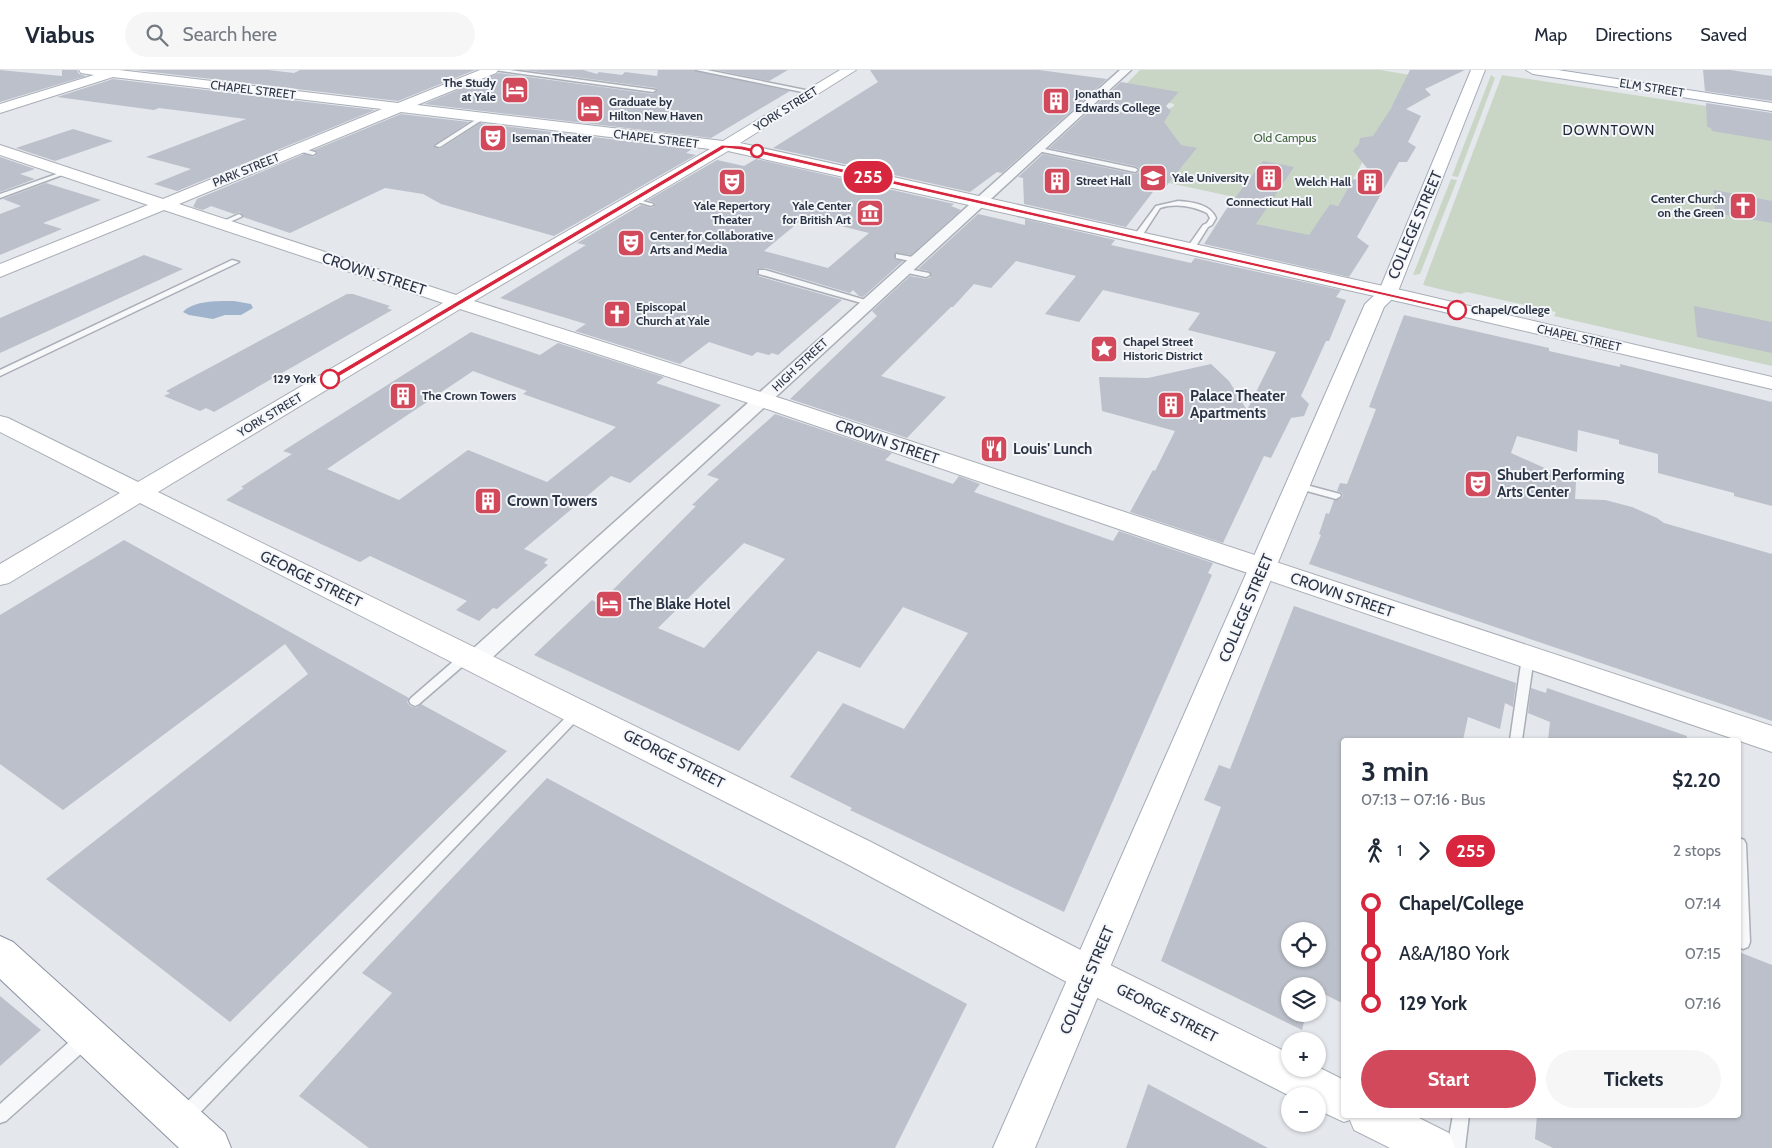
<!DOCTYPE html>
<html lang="en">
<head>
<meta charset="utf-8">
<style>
  :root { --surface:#fff; --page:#f6f6f7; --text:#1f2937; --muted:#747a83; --line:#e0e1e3; --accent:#d1495b }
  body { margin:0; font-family:Cabin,sans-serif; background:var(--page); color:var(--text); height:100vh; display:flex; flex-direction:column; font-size:19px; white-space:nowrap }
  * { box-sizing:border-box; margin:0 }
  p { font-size:16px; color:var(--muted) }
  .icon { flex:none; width:28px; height:28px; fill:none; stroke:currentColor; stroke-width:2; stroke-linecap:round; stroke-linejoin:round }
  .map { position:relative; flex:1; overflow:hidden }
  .drawer { position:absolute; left:1341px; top:668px; width:400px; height:380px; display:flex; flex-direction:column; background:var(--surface); border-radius:5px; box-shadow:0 1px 4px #0004 }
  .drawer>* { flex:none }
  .badge { padding:0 10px; border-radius:16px; font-size:18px; line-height:32px }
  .controls { position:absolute; left:1281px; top:852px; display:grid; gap:10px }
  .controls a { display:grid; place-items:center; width:45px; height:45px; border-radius:50%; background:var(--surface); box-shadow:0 1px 4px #0004; font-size:25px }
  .map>.badge { position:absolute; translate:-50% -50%; box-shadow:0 0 0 2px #fff }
  .legs { display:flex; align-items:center; gap:8px; height:55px; padding:0 20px; font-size:16px }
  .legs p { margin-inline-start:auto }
  .headline { display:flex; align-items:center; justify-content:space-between; height:85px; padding:0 20px }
  h1 { font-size:28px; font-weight:700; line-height:38px }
  .cta { display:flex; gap:10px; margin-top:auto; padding:10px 20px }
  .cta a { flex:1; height:58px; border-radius:30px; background:var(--accent); color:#fff; font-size:20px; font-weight:700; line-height:58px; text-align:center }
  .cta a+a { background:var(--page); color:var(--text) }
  ul { padding:0 20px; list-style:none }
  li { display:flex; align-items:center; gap:18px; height:50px; font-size:19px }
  li i { display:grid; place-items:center; width:8px; height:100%; margin:0 6px; background:currentColor }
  li i::after { content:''; width:12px; height:12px; margin:-6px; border:4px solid; border-radius:50%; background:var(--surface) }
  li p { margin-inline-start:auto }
  li:first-child i { background:linear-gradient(#0000 50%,currentColor 0) }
  li:last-child i { background:linear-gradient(currentColor 50%,#0000 0) }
  header { display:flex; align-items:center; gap:30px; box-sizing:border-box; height:70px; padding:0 25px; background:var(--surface); border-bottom:1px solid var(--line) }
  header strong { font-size:24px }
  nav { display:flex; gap:28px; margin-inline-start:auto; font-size:18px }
  .search { width:350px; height:45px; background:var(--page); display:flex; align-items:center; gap:12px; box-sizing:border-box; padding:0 18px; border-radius:28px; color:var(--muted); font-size:19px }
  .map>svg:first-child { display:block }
  .green { fill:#c9d6c5 }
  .water { fill:#9fb4cc }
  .building { fill:#bbc0ca; fill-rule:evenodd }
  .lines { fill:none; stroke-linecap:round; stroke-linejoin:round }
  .lane-casing { stroke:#a9aeb7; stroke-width:3 }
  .street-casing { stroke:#a9aeb7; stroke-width:3 }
  .secondary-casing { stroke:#a9aeb7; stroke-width:2 }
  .primary-casing { stroke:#a3abb8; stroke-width:2 }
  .highway-casing { stroke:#8b94a3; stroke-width:2 }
  .lane { fill:#f7f8fa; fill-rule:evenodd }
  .street { fill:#f7f8fa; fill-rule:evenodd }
  .secondary { fill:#fff; fill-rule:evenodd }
  .primary { fill:#fff; fill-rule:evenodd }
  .highway { fill:#fff; fill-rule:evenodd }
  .line-1 { fill:#d7263d; stroke:#fff }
  .stop-1-dot { fill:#fff; stroke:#d7263d; stroke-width:2.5 }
  .labels { text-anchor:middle; stroke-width:4; stroke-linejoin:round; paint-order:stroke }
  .far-poi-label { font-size:12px; font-weight:bold; fill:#2b3445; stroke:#f4f6f9; text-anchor:start }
  .far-street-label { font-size:12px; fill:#2b3445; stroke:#f4f6f9 }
  .far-park-label { font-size:12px; fill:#3f6138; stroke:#f4f6f9 }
  .far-stop-label { font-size:12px; font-weight:bold; fill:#2b3445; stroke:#f4f6f9; text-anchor:start }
  .far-neighbourhood-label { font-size:14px; letter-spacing:1px; fill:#1d2536; stroke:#f4f6f9 }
  .street-label { font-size:15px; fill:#2b3445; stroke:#f4f6f9 }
  .poi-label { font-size:15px; font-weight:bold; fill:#2b3445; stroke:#f4f6f9; text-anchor:start }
</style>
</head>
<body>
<header>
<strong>Viabus</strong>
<div class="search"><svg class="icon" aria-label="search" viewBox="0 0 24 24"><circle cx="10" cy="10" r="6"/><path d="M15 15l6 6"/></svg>Search here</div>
<nav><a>Map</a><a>Directions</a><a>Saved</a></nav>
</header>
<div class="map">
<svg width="1772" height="1078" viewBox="0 0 1772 1078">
  <rect width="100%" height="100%" fill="#e4e7ec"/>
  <g class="green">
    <path d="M1140,0H1380L1411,5L1391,38L1379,66L1362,71L1357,80H1353L1367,84L1338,136L1330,134L1325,141L1321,170L1255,154L1267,134L1169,113L1174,107L1146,98L1176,104L1196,79L1165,72L1139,56L1174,36V34L1161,31L1174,27L1178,23L1126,14Z"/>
    <path d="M1491,5L1495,8L1458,107L1452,106Z"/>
    <path d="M1502,5L1772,46V296L1554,246L1556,242L1467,222L1460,224L1423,215Z"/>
    <path d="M1451,109L1457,110L1420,204L1413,205Z"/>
  </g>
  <path class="water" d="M234,231L251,234L253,238L241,245H225L213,249L189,245L183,242C194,230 219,231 234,231Z"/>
  <g class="building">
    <path d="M0,0L62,6V0H77L79,4L86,6L0,32Z"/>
    <path d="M135,0H268L294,3L300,0H475L398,31Z"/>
    <path d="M524,0H583L597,4L599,2L622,5L625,2L657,6L658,0H694L790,21L711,68L424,34L499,3L653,24L658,20L656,18Z"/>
    <path d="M716,0H788L769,11Z"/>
    <path d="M870,0H1039L1107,9L1002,103L997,102L970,122L773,78L878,12Z"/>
    <path d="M1410,0H1465L1425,19L1431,25L1406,39L1421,46L1408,72L1416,77L1407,92H1399L1357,167L1369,176L1349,207L1204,174L1225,141L1263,91L1294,97L1256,154L1309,165L1330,134L1338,136L1353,109L1381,115L1353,81L1359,74L1360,68L1373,66L1390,40Z"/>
    <path d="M1703,0H1730L1772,6V31L1705,21Z"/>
    <path d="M113,9L375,40L177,121L154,114L191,99L146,87L246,49L159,38L154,40L57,27Z"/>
    <path d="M1121,12L1179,22L1166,36L1171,41L1164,52L1181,75L1197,78L1164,119L1159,114L1126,157L1024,134L1023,108L1018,107L1043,84L1135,104L1139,102L1140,99L1135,96L1049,78Z"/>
    <path d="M1706,33L1772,43V71L1712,61L1711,58L1707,57Z"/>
    <path d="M401,44L469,52L433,76L440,79L480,53L692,79L686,83L696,85L554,166L441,134L423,124L385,118L290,163L243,147L240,142L234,144L211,136L203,140L193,137L197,129L304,84L314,87L318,83L314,80Z"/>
    <path d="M73,59L113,71L55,91L16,78Z"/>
    <path d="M0,87L35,99L20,104L35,109L0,122Z"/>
    <path d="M756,89L954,134L951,136L961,140L911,185L895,183V189L903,191L863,227L859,226L853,220L850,223L766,198L758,199V206L842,230L778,285L772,283L769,285L757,282L752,286L709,272L680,294L575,261L586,254L500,228L586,175L577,173L641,135L652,138L656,133L648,130L717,90L744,96ZM805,147L869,163L828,198L764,181Z"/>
    <path d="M46,113L101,130L43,153L62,159L0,185V144L21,136L3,129Z"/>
    <path d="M1714,120L1772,131V153L1715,143Z"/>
    <path d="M978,144L1025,155V149L1115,170L1111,175L1191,193L1195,188L1341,220L1336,227L1346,230L1329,271H1326L1301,326L1309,334L1304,346L1291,348L1271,388L1264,386L1223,473L1130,442L1153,400L1155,401L1175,361L1102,341L1099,307L1148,308L1211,294L1229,311L1247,340L1276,282L1188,260L1200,243L1103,220L1079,252L1045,244L1076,206L1016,191L991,218L974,214L953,237H951L881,306L946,327L907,368L790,329L877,246L872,241L910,206L926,209L931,207L929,201L918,199Z"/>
    <path d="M144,185L183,199L0,283V248Z"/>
    <path d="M347,224H353L390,236L387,238L392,240L214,342L206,338L200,341L164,326L170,323L166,321Z"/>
    <path d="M1694,236L1772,252V283L1697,267Z"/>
    <path d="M1404,245L1549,278V281L1620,297V294L1772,332V436L1734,426V423L1658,403V384L1619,374V370L1578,360L1577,382L1517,366L1511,383L1576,412L1575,429L1605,430L1632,437L1657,448L1664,453L1772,484V651L1309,494L1321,465L1319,464L1326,443L1329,444L1334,430L1343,427L1342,423L1337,421L1340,413L1347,414L1376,339L1369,337Z"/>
    <path d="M471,262L540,285L558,273L664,307L656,313L721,335L630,413L611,406L524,479L548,489L544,493L548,495L497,539L493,538L479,551L456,540L467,531L370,486L360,492L226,430L244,418L241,417L292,384L283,381ZM473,301L527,321L523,324L616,357L547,412L468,380L399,430L327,399Z"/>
    <path d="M775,344L892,383L885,390L953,414L959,406L980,414L974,422L1113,471L1119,461L1213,493L1208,503L1212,505L1064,842L850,740L852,738L790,707L843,633L904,659L968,563L903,537L860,598L818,581L739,681L534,585L592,530L599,534L696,436L692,435L719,409L707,405ZM744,473L785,489L704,578L658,558Z"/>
    <path d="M124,470L409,628L407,632L410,636L416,638L421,634L507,681L230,952L46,809L308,604L285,574L63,740L0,694V545Z"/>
    <path d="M1294,536L1516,613L1513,637L1505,633L1500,659L1468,647L1463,670H1344V934L1318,921V916H1290V944H1306L1302,960L1161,891L1221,737L1204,730L1219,695L1230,699ZM1290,861H1318V889H1290Z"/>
    <path d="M1531,618L1546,623L1547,618L1687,666L1686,670H1548L1550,652L1528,643Z"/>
    <path d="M547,708L967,934L895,1078H369L299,1026L392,923L362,903Z"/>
    <path d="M1739,882L1772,895V1078H1553L1535,1069L1537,1045H1739Z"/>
    <path d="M0,926L41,960L0,996Z"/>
    <path d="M1148,1014L1180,1031L1268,1078H1126Z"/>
  </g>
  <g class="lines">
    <g class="lane-casing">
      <g id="lane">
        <path d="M494,0H510L656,20L653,22Z"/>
        <path d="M696,0H707L815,22L812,24Z"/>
        <path d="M480,47L485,48L440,77L435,76Z"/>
        <path d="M297,77L315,82L316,83L313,85L295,80V78Z"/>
        <path d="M1040,78L1135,98L1138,100L1135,102L1038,81L1037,80Z"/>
        <path d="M65,101L70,102L0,128V124Z"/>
        <path d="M631,128L654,134L651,136L631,130Z"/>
        <path d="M1178,131C1192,132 1210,134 1216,148L1212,155L1208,157L1193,181L1186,179L1203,155L1207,153L1210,148L1207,143C1192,136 1176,133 1160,138L1140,169H1134L1133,167L1156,136Z"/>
        <path d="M239,144L242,146L241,147L223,155L217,154Z"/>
        <path d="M896,184L918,188L919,190L915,192L896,188Z"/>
        <path d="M232,190L239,192L0,306V300Z"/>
        <path d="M903,198L929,203L930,205L926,207L903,202Z"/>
        <path d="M759,200H765L872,232L865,234L759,204Z"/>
        <path d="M1299,413L1340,424L1341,426L1336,429L1296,418L1294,416L1296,414Z"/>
        <path d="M467,582L471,583L473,586L471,589L419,634L415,636L411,634L409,631L411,628L463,583Z"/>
        <path d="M1528,583L1532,584L1534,587L1522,670H1510L1522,587L1524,584Z"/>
        <path d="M579,636L583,638L585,641L583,644L190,1053L184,1055L178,1053L176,1047L178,1041L575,638Z"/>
        <path d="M1739,768L1744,770L1746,774L1750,872L1748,877L1743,879L1739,877Z"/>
        <path d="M85,961L91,963L93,969L91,975L6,1051L0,1053V1034L79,963Z"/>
        <path d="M1453,1045H1469L1465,1078H1447Z"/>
      </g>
    </g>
    <g class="street-casing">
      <path id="street" d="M1120,0H1131L483,596L475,598L467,596L464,590L467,584Z"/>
    </g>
    <g class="secondary-casing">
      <path id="secondary" d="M79,0H119L398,33L480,0H498L496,3L417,35L723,71L840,0H856L740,73L1410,222L1772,307V319L1410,234L728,81L474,231L786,330L1772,656V682L770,340L460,239L158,422L871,772L1102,891L1290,984V999L1318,997L1344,1010V1045H1413L1449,1063L1455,1078H1390L1354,1060L1350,1050L1344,1052L1318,1040V1026H1290L1076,917L847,794L140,433L9,513L0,515V494L120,423L0,362V346L8,348L138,412L443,233L164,140L0,207V194L148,135L0,85V75L163,129L382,39L113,7L0,43V34L94,5L81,3ZM401,42L710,79L456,225L179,134Z"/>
    </g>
    <g class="primary-casing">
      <g id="primary">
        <path d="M1471,0H1485L1397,224L1384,237L1035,1078H993L1365,234L1379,221Z"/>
        <path d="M1526,0H1558L1772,33V41L1533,4Z"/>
      </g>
    </g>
    <g class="highway-casing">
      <path id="highway" d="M0,866L13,872L225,1063L231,1078H179L0,909Z"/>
    </g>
    <use href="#lane" class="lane"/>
    <use href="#street" class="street"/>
    <use href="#secondary" class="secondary"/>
    <use href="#primary" class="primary"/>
    <use href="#highway" class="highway"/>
  </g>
  <path class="line-1" d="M722,75L742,76L1461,240L1457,242L742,80L725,78L333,310L326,309Z"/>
  <defs>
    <g id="hotel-square" transform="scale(1.4375)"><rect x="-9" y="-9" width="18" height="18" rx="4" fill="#d1495b" stroke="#f4f6f9"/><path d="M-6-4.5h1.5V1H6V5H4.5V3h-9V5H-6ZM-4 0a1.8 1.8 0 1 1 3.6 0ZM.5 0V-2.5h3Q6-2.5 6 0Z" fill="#fff"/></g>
    <g id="building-square" transform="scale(1.4375)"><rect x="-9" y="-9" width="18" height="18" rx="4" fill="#d1495b" stroke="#f4f6f9"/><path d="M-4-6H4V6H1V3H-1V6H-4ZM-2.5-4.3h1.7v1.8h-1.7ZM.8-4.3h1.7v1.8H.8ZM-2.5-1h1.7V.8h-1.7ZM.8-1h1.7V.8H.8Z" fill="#fff"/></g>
    <g id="theatre-square" transform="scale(1.4375)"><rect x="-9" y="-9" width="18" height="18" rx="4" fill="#d1495b" stroke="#f4f6f9"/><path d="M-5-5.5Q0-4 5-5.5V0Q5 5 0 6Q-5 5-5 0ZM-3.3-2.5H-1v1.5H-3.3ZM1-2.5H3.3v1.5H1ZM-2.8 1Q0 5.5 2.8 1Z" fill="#fff"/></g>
    <g id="university-square" transform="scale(1.4375)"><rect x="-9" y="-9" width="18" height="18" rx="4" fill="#d1495b" stroke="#f4f6f9"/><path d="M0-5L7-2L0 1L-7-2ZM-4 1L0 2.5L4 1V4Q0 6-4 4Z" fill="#fff"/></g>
    <g id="church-square" transform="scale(1.4375)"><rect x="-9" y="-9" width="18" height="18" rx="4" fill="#d1495b" stroke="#f4f6f9"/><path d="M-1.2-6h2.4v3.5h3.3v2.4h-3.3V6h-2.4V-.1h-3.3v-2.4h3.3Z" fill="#fff"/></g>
    <g id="museum-square" transform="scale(1.4375)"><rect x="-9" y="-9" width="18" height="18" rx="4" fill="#d1495b" stroke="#f4f6f9"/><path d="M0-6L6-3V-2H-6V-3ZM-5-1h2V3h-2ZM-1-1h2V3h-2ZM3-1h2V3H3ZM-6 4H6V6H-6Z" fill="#fff"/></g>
    <g id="sight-square" transform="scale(1.4375)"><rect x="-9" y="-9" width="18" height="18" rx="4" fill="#d1495b" stroke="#f4f6f9"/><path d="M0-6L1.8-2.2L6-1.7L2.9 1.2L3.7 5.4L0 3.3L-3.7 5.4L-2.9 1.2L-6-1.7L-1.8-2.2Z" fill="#fff"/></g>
    <g id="restaurant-square" transform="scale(1.4375)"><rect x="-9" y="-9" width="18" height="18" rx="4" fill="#d1495b" stroke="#f4f6f9"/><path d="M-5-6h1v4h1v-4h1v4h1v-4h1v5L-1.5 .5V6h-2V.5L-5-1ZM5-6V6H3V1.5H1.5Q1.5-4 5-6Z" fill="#fff"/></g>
  </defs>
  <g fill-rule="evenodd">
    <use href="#hotel-square" x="515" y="20"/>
    <use href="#building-square" x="1056" y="31"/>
    <use href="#hotel-square" x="590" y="39"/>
    <use href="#theatre-square" x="493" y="68"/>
    <use href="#university-square" x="1153" y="108"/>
    <use href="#building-square" x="1269" y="108"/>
    <use href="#building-square" x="1057" y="111"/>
    <use href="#theatre-square" x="732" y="112"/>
    <use href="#building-square" x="1370" y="112"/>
    <use href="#church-square" x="1743" y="136"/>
    <use href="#museum-square" x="870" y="143"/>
    <use href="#theatre-square" x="631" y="173"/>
    <use href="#church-square" x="617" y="244"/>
    <use href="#sight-square" x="1104" y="279"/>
    <use href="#building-square" x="403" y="326"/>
    <use href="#building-square" x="1171" y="335"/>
    <use href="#restaurant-square" x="994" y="379"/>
    <use href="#theatre-square" x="1478" y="414"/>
    <use href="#building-square" x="488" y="431"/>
    <use href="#hotel-square" x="609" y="534"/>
  </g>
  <g class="stop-1-dot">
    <circle cx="757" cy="81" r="6"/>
    <circle cx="1457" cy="240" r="9"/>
    <circle cx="330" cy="309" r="9"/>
  </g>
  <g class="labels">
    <g class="far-poi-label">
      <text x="496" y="17" text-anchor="end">The Study<tspan x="496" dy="14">at Yale</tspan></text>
      <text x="1075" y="28">Jonathan<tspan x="1075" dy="14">Edwards College</tspan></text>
      <text x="609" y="36">Graduate by<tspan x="609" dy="14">Hilton New Haven</tspan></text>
      <text x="512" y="72">Iseman Theater</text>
      <text x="1172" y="112">Yale University</text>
      <text x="1076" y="115">Street Hall</text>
      <text x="1351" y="116" text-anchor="end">Welch Hall</text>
      <text x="1724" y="133" text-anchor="end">Center Church<tspan x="1724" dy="14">on the Green</tspan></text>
      <text x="1269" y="136" text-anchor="middle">Connecticut Hall</text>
      <text x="732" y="140" text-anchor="middle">Yale Repertory<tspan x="732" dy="14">Theater</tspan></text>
      <text x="851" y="140" text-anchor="end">Yale Center<tspan x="851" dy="14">for British Art</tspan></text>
      <text x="650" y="170">Center for Collaborative<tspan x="650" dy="14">Arts and Media</tspan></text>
      <text x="636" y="241">Episcopal<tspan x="636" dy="14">Church at Yale</tspan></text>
      <text x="1123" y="276">Chapel Street<tspan x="1123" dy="14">Historic District</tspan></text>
      <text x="422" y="330">The Crown Towers</text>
    </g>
    <g class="far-street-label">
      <text transform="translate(1652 18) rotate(9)" y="4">ELM STREET</text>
      <text transform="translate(253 20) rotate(7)" y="4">CHAPEL STREET</text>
      <text transform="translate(786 39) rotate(-32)" y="4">YORK STREET</text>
      <text transform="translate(656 69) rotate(7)" y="4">CHAPEL STREET</text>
      <text transform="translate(246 100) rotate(-22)" y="4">PARK STREET</text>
      <text transform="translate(1579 268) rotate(13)" y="4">CHAPEL STREET</text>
      <text transform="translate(800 295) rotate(-43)" y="4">HIGH STREET</text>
      <text transform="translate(270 345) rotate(-31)" y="4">YORK STREET</text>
    </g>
    <g class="far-park-label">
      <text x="1285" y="72">Old Campus</text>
    </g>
    <g class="far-stop-label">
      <text x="1471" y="244">Chapel/College</text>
      <text x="316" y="313" text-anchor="end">129 York</text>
    </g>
    <g class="far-neighbourhood-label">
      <text x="1609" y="65">DOWNTOWN</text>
    </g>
    <g class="street-label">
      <text transform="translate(1415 155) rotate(-67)" y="5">COLLEGE STREET</text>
      <text transform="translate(374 204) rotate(18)" y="5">CROWN STREET</text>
      <text transform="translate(887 372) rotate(19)" y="5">CROWN STREET</text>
      <text transform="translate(311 509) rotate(26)" y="5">GEORGE STREET</text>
      <text transform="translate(1342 525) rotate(19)" y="5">CROWN STREET</text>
      <text transform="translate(1246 538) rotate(-67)" y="5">COLLEGE STREET</text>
      <text transform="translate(674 689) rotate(27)" y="5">GEORGE STREET</text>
      <text transform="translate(1087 910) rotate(-67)" y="5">COLLEGE STREET</text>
      <text transform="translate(1167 943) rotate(27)" y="5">GEORGE STREET</text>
    </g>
    <g class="poi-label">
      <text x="1190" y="331">Palace Theater<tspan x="1190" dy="17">Apartments</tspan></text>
      <text x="1013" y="384">Louis' Lunch</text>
      <text x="1497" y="410">Shubert Performing<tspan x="1497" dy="17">Arts Center</tspan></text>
      <text x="507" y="436">Crown Towers</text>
      <text x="628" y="539">The Blake Hotel</text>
    </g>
  </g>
</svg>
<div class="controls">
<a><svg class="icon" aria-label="locate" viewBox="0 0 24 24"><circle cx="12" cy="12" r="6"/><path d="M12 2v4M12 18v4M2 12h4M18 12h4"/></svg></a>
<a><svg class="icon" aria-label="layers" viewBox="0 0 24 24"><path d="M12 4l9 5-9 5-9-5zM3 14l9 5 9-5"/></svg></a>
<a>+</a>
<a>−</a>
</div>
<b class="badge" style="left:868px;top:107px;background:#d7263d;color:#fff">255</b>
<section class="drawer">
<div class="headline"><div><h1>3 min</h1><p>07:13 – 07:16 · Bus</p></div><b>$2.20</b></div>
<div class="legs"><svg class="icon" aria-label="walk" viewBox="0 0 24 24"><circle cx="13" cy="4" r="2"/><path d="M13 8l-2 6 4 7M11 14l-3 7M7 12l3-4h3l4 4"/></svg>1<svg class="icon" aria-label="forward" viewBox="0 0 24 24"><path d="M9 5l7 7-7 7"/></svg><b class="badge" style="background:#d7263d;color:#fff">255</b><p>2 stops</p></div>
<ul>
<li><i style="color:#d7263d"></i><b>Chapel/College</b><p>07:14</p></li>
<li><i style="color:#d7263d"></i><span>A&amp;A/180 York</span><p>07:15</p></li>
<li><i style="color:#d7263d"></i><b>129 York</b><p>07:16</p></li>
</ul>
<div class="cta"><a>Start</a><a>Tickets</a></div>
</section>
</div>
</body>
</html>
